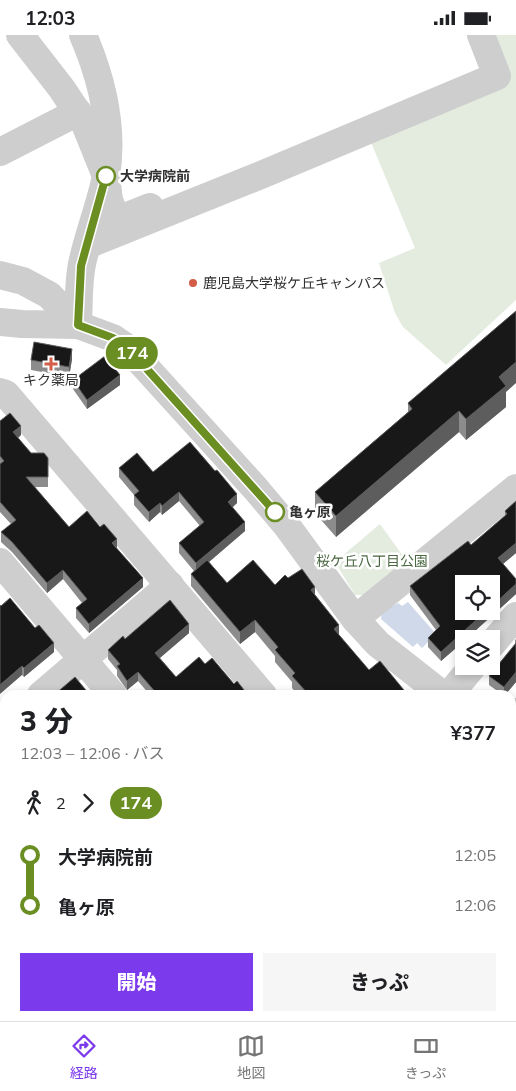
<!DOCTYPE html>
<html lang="ja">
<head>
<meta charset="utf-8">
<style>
  :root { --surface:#fff; --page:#f6f6f6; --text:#202124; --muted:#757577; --line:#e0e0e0; --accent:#7c3aed }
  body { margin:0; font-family:Mulish,"Noto Sans JP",sans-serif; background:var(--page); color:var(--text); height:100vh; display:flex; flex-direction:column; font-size:19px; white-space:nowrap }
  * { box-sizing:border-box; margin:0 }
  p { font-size:16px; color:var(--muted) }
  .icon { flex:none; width:28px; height:28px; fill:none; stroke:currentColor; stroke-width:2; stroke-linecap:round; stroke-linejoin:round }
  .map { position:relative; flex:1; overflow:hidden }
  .side { position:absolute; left:0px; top:655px; width:516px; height:331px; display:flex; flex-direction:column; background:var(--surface); border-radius:15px 15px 0 0; box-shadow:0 2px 8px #0003 }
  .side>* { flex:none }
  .badge { padding:0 10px; border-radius:16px; font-size:18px; line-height:32px }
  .fabs { position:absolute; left:455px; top:540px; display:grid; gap:10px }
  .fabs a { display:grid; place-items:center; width:45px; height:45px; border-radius:0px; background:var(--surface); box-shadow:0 2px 8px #0003; font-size:25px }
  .map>.badge { position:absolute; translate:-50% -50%; box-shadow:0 0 0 2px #fff }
  .legs { display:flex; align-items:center; gap:8px; height:55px; padding:0 20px; font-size:16px }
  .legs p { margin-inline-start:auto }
  .overview { display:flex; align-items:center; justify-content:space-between; height:85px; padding:0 20px }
  h1 { font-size:28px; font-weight:800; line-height:38px }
  .action { display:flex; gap:10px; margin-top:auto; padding:10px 20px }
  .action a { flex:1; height:58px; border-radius:0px; background:var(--accent); color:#fff; font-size:20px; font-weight:800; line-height:58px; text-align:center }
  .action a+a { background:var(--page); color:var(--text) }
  ul { padding:0 20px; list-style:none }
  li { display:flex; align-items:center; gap:18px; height:50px; font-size:19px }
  li i { display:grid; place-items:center; width:8px; height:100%; margin:0 6px; background:currentColor }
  li i::after { content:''; width:12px; height:12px; margin:-6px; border:4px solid; border-radius:50%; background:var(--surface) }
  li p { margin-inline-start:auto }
  li:first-child i { background:linear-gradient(#0000 50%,currentColor 0) }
  li:last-child i { background:linear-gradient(currentColor 50%,#0000 0) }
  .status { display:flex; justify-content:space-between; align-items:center; height:35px; padding:0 25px; background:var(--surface); direction:ltr }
  .status svg { height:14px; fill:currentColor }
  .tab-bar { display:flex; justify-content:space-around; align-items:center; height:70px; border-top:1px solid var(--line); background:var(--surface); font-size:14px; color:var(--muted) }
  .tab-bar a { display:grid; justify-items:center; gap:2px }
  .tab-bar .selected { color:var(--accent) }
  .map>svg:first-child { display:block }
  .green { fill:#e4ece0 }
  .water { fill:#cfd9e9 }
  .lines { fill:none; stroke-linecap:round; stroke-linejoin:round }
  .minor { stroke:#cecece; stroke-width:28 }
  .wall { fill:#8c8c8c }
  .shaded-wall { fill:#5d5d5d }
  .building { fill:#181818; stroke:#5d5d5d }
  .line-1-casing { stroke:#fff; stroke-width:11 }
  .line-1 { stroke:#6b8e23; stroke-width:8 }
  .stop-1-dot { fill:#fff; stroke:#6b8e23; stroke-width:2.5 }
  .poi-dot { fill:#d35d47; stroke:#fff; stroke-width:2 }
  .labels { text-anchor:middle; stroke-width:5; stroke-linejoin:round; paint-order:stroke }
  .stop-label { font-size:14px; font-weight:bold; fill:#313131; stroke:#fff; text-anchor:start }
  .poi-label { font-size:14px; fill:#313131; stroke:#fff; text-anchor:start }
  .park-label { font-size:14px; fill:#4b6842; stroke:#fff }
</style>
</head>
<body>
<div class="status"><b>12:03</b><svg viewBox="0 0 49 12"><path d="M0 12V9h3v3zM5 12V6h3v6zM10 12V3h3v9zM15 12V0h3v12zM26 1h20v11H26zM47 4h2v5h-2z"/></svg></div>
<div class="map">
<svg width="516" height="986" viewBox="0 0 516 986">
  <rect width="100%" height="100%" fill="#fff"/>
  <g class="green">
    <path d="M492,0H516V265L446,330L403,292L395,278L379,228L415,213L370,105L510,47Z"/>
    <path d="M380,489L408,528L366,560H355L335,527Z"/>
    <path d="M120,981H239L241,986H122Z"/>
  </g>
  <path class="water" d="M408,567L436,599L422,613L417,608L413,612L381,584L382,577L398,568L402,571Z"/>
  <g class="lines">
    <g class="minor">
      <path d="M20,0L62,54L85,89L106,141L109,165L114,178L125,182L150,172"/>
      <path d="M0,117L78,77"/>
      <path d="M87,210L261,140L497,41L481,0"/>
      <path d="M0,240L23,246L49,260L78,290"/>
      <path d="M0,287L22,289L78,290L113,303L129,314L255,453L287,491L355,584L378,609L443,660"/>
      <path d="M78,290C79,271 78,249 82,229C88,200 100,171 106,141C114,92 102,44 83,0"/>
      <path d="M0,357L6,359L263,660"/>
      <path d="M0,527L113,660"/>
      <path d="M355,584L516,453"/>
      <path d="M491,610L516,581"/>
      <path d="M41,660L170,550"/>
      <path d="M449,660L473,631"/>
      <path d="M511,684L516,677"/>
      <path d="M0,695L5,691"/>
      <path d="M0,729L5,734"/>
      <path d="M511,838L516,840"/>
      <path d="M0,866L5,870"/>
      <path d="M511,905L516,903"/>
      <path d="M107,981L109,986"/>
      <path d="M247,981L249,986"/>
      <path d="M331,981L332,986"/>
      <path d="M500,981L505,986"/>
      <path d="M288,986L304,981"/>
    </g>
  </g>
  <g class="wall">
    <path d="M72,324L69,342L31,335V325Z"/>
    <path d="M73,345L120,350L87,374L73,354Z"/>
    <path d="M506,357V372L466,405L459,397L336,502L315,478V457L408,377V368Z"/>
    <path d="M0,386L21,400L18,403L31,418L48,423V452H35L69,492L117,513L143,552L89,598L76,583V573L82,568L63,544L47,558L12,517L1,507V497L11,489L0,477Z"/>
    <path d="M119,433L153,437L237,468L233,472L245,496L209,527L227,548L275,550L288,543L315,561L339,601L369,635L408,660H298L292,653V647L275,627V621L255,597L240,609L191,551V539L194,536L179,518V508L200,491L179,466L162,480L160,477L149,487L134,470V460L119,442Z"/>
    <path d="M516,466V518L503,529L516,559L466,604H464V606L441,626L428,612V603L436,595L410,560V551L471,510L505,481V476Z"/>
    <path d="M0,570L54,617L24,642L22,640Z"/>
    <path d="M189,598L160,623L176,642L205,629L248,660H150L138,646L127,655L117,641V635L108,624V615L125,604Z"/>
    <path d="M516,604V647L505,660H503L489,650V641L515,610V605Z"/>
    <path d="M511,847L516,849V883L511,881Z"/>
    <path d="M0,875L5,879V922L0,918Z"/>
    <path d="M5,938V981H94V986H0V945Z"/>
    <path d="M367,981H478V982L473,986H367Z"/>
  </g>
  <g class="shaded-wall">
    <path d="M72,314V324L69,342V332Z"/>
    <path d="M516,327V348L506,357V372L466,405V384L499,342Z"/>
    <path d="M120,340V350L87,374V365Z"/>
    <path d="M459,376V397L336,502V481Z"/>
    <path d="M21,391V400L13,407V397Z"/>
    <path d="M179,457V466L162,480V471Z"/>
    <path d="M237,459V468L228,476V467Z"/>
    <path d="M160,468V477L149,487V477Z"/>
    <path d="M245,487V496L196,538V528Z"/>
    <path d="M117,504V513L112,508Z"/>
    <path d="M516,508V518L498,533V523Z"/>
    <path d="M63,535V544L47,558V548Z"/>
    <path d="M143,543V552L89,598V589Z"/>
    <path d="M516,549V559L466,604H464V606L441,626V617L486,576H491V572Z"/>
    <path d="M315,552V565L311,555Z"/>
    <path d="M255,585V597L240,609V597Z"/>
    <path d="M189,589V598L155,627V618Z"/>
    <path d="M339,590V602L334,594Z"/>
    <path d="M54,608V617L24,642V633Z"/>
    <path d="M22,631V640L0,659V650Z"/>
    <path d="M138,637V646L127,655V646Z"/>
    <path d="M516,637V647L505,660H504V652Z"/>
    <path d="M515,726V736L511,739V730Z"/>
    <path d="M5,818V827L0,833V824Z"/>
    <path d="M76,981H78V986H73Z"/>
    <path d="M468,981H478V982L473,986H468Z"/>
  </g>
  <g class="building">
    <path d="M516,276V327L499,342L506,351L466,384L459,376L336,481L315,457L412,374L408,368Z"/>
    <path d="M34,307L72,314L69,332L31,325Z"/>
    <path d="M105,321L120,340L87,365L73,345Z"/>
    <path d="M10,378L21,391L13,397L31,418H44L48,423V442H26L69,492L87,476L100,492L104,489L117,504L112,508L143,543L89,589L76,573L87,564L63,535L47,548L12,507L1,497L16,485L0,467V429L4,426L0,421V386Z"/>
    <path d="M190,407L215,436L217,435L237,459L228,467L245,487L196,528L179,508L204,487L179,457L162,471L160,468L149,477L134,460L139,456L119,433L137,418L153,437Z"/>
    <path d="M516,466V508L498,523L516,544V549L491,572V549H464V576H486L441,617L428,603L440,591L410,551L468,506L471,510L507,479L505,476Z"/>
    <path d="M207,525L227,548L253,525L275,550L285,540L288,543L302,534L315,552L311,555L339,590L334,594L369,635L380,626L408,660H309L292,641L295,638L275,615L278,612L255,585L240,597L191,539Z"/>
    <path d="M10,563L35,593L39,590L54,608L24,633L22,631L0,650V570L1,571Z"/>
    <path d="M170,565L189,589L155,618L176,642L199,622L205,629L212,623L234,649L237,646L248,660H158L138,637L127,646L117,631L120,629L108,615L123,601L125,604Z"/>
    <path d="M516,608V637L504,652L489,641Z"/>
    <path d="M75,642L90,660H54Z"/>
    <path d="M511,722L515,726L511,730Z"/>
    <path d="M0,738L5,740V818L0,824Z"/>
    <path d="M511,847L516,849V874L511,872Z"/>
    <path d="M0,875L5,879V912L0,908Z"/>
    <path d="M5,938V981L0,977V945Z"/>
    <path d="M6,981H76L73,986H12Z"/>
    <path d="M81,981H94V986H87Z"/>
    <path d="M368,981H468L472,986H371Z"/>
  </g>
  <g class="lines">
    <g class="line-1-casing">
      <path id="line-1" d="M106,141L81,231L78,290L113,303L129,314L275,477"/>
    </g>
    <use href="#line-1" class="line-1"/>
  </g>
  <g class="stop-1-dot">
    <circle cx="106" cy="141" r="9"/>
    <circle cx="275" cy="477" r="9"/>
  </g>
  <g class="poi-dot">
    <circle cx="193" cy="248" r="5"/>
    <path d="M48.5 321.5h5v5h5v5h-5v5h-5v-5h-5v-5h5z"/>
  </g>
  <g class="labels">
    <g class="stop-label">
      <text x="120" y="146">大学病院前</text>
      <text x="289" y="482">亀ヶ原</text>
    </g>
    <g class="poi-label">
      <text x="203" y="253">鹿児島大学桜ケ丘キャンパス</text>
      <text x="51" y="350" text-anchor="middle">キク薬局</text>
    </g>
    <g class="park-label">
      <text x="372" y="531">桜ケ丘八丁目公園</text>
    </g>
  </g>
</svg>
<div class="fabs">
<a><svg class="icon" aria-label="locate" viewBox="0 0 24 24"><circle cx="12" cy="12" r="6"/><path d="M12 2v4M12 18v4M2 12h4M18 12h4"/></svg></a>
<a><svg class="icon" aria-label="layers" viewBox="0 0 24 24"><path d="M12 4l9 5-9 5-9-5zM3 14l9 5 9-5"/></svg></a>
</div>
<b class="badge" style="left:132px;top:318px;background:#6b8e23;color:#fff">174</b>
<section class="side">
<div class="overview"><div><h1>3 分</h1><p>12:03 – 12:06 · バス</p></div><b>¥377</b></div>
<div class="legs"><svg class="icon" aria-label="walk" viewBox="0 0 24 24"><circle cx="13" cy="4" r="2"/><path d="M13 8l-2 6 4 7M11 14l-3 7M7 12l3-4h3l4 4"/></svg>2<svg class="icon" aria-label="forward" viewBox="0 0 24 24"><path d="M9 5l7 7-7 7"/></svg><b class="badge" style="background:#6b8e23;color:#fff">174</b></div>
<ul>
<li><i style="color:#6b8e23"></i><b>大学病院前</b><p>12:05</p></li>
<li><i style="color:#6b8e23"></i><b>亀ヶ原</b><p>12:06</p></li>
</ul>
<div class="action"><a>開始</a><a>きっぷ</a></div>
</section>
</div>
<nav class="tab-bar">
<a class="selected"><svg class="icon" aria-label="directions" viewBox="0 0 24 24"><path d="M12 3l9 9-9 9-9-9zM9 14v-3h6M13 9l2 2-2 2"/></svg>経路</a>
<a><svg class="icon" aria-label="map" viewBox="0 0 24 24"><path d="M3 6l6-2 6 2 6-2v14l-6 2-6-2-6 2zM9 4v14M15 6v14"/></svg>地図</a>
<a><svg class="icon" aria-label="tickets" viewBox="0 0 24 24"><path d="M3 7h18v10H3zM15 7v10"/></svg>きっぷ</a>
</nav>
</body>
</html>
